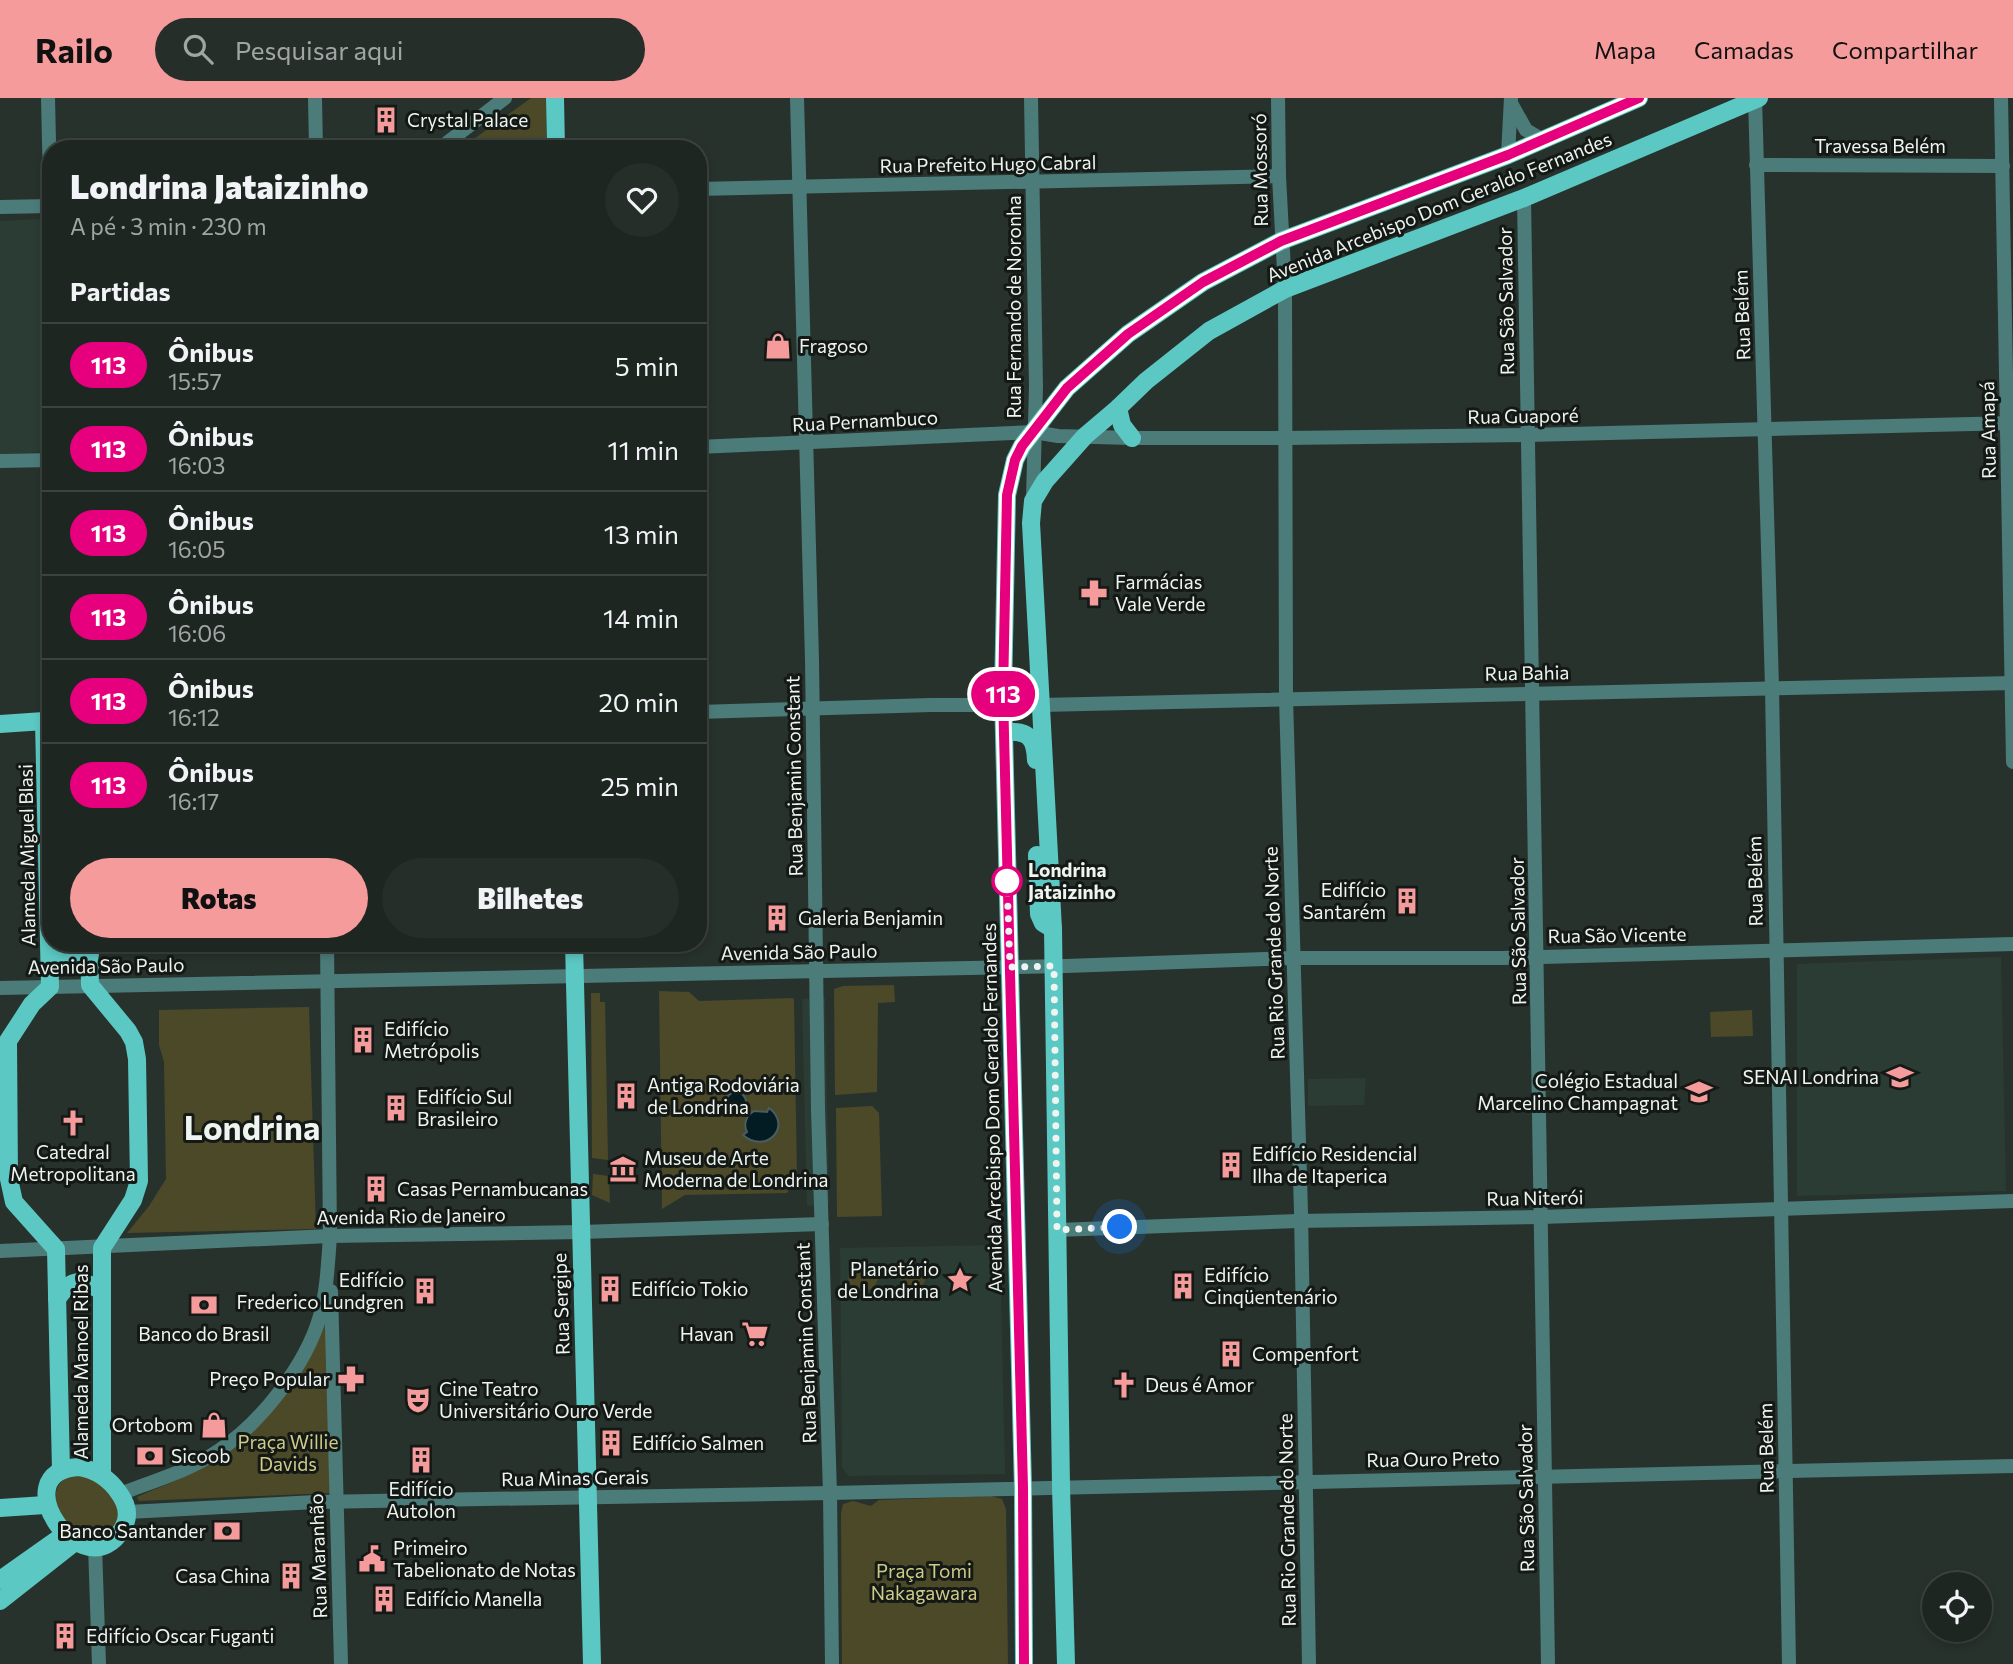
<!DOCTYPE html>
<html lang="pt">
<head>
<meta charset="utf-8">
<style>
  :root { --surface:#1e2622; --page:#262e2a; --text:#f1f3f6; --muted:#a1a5a5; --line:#3c4340; --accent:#f59b9b }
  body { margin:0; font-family:Commissioner,sans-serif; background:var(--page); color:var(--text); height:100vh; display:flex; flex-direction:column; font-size:26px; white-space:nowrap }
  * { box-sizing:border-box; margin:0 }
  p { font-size:23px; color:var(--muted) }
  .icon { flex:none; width:38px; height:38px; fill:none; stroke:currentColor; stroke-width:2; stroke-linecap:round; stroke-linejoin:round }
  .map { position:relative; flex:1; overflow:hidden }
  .panel { position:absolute; left:42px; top:42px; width:665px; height:812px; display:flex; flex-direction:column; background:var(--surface); border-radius:28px; box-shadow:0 4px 10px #0003,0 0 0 2px var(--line) }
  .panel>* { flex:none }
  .badge { padding:0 14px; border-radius:23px; font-size:24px; line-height:46px }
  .tools { position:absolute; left:1922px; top:1474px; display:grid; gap:14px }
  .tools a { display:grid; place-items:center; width:70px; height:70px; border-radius:50%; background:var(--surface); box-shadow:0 4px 10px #0003,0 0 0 2px var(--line); font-size:35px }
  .you { position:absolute; width:35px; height:35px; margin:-18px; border:5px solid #fff; border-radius:50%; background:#1a73e8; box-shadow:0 0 0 10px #1a73e833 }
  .map>.badge { position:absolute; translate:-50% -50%; box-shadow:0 0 0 4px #fff }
  h2 { padding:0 28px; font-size:26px; line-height:63px }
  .round { display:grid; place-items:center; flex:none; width:74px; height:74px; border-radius:37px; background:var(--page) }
  .overview { display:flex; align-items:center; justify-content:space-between; height:119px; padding:0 28px }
  h1 { font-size:33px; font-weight:800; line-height:52px }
  .button { display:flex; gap:14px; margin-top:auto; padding:14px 28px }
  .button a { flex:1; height:80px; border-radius:42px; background:var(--accent); color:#111; font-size:28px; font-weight:800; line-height:80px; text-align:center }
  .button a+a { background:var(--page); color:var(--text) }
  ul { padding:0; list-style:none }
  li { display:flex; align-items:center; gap:21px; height:84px; padding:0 28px; border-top:2px solid var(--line) }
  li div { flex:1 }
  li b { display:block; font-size:26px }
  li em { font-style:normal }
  li .badge { min-width:77px; font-weight:700; text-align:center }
  header { display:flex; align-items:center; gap:42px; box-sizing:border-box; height:98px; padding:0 35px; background:var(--accent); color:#111 }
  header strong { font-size:33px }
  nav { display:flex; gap:38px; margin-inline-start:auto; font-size:24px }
  .search { width:490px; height:63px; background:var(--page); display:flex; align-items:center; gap:18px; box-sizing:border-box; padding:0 24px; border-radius:38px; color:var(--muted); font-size:26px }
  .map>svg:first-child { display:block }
  .built { fill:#2a3c33 }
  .green { fill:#4b4928 }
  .water { fill:#031c23; stroke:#4a5d61; stroke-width:2 }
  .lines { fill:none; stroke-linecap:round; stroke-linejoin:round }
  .minor { stroke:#4c7c79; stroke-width:14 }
  .major { stroke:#5cc8c3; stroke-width:18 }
  .line-casing { stroke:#fff; stroke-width:16 }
  .line { stroke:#e6007e; stroke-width:10 }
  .walk { stroke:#eef5f1; stroke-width:7; stroke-dasharray:0 12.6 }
  .stop-dot { fill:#fff; stroke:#e6007e; stroke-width:3.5 }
  .labels { text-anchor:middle; stroke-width:6; stroke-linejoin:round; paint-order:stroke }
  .poi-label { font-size:19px; fill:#eef5f1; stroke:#141916; text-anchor:start }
  .street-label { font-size:19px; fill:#eef5f1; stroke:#141916 }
  .stop-label { font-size:19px; font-weight:bold; fill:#eef5f1; stroke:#141916; text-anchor:start }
  .park-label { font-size:19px; fill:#cecb88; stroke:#141916 }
  .town-label { font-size:33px; font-weight:bold; fill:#eef5f1; stroke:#141916 }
</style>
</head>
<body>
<header>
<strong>Railo</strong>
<div class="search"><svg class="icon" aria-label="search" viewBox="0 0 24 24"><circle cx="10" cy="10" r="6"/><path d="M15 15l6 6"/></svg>Pesquisar aqui</div>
<nav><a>Mapa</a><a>Camadas</a><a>Compartilhar</a></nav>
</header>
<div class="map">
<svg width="2013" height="1566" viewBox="0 0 2013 1566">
  <rect width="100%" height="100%" fill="#28322d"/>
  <g class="built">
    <path d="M41,121L46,354L0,356V123Z"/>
    <path d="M2001,859L2006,1093L1797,1098V866Z"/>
    <path d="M825,900L829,1106L807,1108L802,901Z"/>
    <path d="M1366,980L1364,1007L1308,1008V981Z"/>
    <path d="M1000,1147L1005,1376L848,1378L842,1369L840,1150Z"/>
  </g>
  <g class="green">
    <path d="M531,0H546V51H460Z"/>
    <path d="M894,887L895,904L878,905L877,994L835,997L834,891L843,888Z"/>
    <path d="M659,893L689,894L699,903L793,900L794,903L797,1078L787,1095L685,1097L662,1111Z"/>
    <path d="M591,895H600V904H605L608,1062L592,1060Z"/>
    <path d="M309,909L316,1131L127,1135L149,1108L166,1081L164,964L159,947V912Z"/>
    <path d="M1752,912L1753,938L1711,939L1710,914Z"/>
    <path d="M872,1008L879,1015L882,1118L837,1119L836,1010Z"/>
    <path d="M593,1076L609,1078L610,1105L592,1097Z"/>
    <circle cx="863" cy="1178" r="15"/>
    <circle cx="913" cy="1178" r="13"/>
    <path d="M328,1202L330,1395L139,1403L137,1399C168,1385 202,1374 229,1354C271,1323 302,1249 328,1202Z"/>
    <path d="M82,1377L101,1386L119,1405V1425L106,1439C97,1440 87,1442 78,1437C63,1427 47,1399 61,1384C66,1379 75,1378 82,1377Z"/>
    <path d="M991,1398L1002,1401L1006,1411L1008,1566H842L841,1415L843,1406L853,1403L871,1408L879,1402Z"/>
  </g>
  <g class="water">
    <circle cx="736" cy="1004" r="10"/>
    <path d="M769,1010C793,1028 766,1057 743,1037L747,1034C743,1026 746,1018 754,1013L767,1014Z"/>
  </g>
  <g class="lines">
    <g class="minor">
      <path d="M48,0L51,132"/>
      <path d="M315,0L316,51"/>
      <path d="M797,0L812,562L818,1012L830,1395L832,1566"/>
      <path d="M1031,0L1036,288L1033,401"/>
      <path d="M1278,0L1279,78L1285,191L1286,600L1301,1114L1309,1566"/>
      <path d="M1755,0L1772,589L1789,1566"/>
      <path d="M2001,0L2013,664"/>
      <path d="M1512,7L1526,32L1543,42"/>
      <path d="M439,51L505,0"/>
      <path d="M1508,57L1511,0"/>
      <path d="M1756,67L2003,68"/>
      <path d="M698,91L1279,78"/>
      <path d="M1524,100L1548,1566"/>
      <path d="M0,109L51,108"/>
      <path d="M698,349L1034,334L1058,338L1132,340H1286L1528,337L2013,325"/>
      <path d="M0,363L51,362"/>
      <path d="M698,614L931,607H1041L2013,585"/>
      <path d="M0,890L1066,868L1292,860H1503L2013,846"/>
      <path d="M1057,1132L1298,1123L1541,1119L2013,1103"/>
      <path d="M0,1153L330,1138L581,1134L822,1126"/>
      <path d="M331,1193L341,1566"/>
      <path d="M120,1396C153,1383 189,1373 218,1353C261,1325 306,1267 320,1218C327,1192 328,1165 330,1138L327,845"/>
      <path d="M128,1414L316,1404L830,1395L2013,1368"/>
      <path d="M95,1448L99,1566"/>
    </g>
    <g class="major">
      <path d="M555,0L556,51"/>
      <path d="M1118,310L1122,327L1132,340"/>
      <path d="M0,626L44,623L50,889L32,906L8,943L9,1081L14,1104L56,1151L61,1372"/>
      <path d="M1004,634C1028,632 1035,639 1036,662"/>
      <path d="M1037,757L1039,816L1043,825L1053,831"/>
      <path d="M89,845L90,887L128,933L134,944L137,961L139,1083L133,1102L102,1150V1377"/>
      <path d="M574,845L592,1566"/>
      <path d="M50,846L65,862L80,863L90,856"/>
      <path d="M57,1201C72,1179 81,1181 102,1193"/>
      <path d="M79,1369C96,1372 109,1380 119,1395C127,1406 130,1418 123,1430C85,1496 0,1373 79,1369Z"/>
      <path d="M0,1410L45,1407"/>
      <path d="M0,1482L65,1436"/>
      <path d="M0,1503L75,1444"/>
      <path d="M1024,1566L1023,1390L1003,596L1007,397L1015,362L1022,348L1067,290L1128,236L1203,184L1281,143L1508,57L1639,0"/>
      <path d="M1066,1566L1061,1389L1053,831L1031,425L1033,403L1045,383L1085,338L1118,310L1146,283L1209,233L1285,191L1524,100L1759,0"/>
    </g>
  </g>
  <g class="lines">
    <g class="line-casing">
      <path id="line" d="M1024,1566L1023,1390L1003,596L1007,397L1015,362L1022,348L1067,290L1128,236L1203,184L1281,143L1508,57L1639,0"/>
    </g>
    <use href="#line" class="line"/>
    <path class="walk" d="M1007,783L1010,869L1054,868L1057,1132L1120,1129"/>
  </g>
  <defs>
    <g id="building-bare" transform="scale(2.1)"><path d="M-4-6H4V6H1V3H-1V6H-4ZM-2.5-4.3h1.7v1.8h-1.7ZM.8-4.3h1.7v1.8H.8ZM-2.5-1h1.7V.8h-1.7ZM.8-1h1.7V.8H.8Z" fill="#f59b9b" stroke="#141916" stroke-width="2.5" paint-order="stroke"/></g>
    <g id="shop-bare" transform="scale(2.1)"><path d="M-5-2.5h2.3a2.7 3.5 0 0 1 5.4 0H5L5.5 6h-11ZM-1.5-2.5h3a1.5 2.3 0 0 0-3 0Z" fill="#f59b9b" stroke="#141916" stroke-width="2.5" paint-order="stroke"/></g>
    <g id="pharmacy-bare" transform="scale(2.1)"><path d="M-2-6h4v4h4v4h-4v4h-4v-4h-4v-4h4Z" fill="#f59b9b" stroke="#141916" stroke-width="2.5" paint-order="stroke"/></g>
    <g id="university-bare" transform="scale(2.1)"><path d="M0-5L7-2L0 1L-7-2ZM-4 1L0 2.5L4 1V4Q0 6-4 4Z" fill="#f59b9b" stroke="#141916" stroke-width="2.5" paint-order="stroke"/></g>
    <g id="school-bare" transform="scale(2.1)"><path d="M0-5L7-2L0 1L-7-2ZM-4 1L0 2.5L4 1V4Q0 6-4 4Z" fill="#f59b9b" stroke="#141916" stroke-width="2.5" paint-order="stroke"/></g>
    <g id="church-bare" transform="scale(2.1)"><path d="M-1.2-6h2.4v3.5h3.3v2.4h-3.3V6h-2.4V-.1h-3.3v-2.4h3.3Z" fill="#f59b9b" stroke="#141916" stroke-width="2.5" paint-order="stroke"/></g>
    <g id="museum-bare" transform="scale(2.1)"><path d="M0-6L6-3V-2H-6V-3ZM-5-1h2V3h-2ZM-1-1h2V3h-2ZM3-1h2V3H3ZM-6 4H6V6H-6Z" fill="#f59b9b" stroke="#141916" stroke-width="2.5" paint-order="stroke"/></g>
    <g id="sight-bare" transform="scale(2.1)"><path d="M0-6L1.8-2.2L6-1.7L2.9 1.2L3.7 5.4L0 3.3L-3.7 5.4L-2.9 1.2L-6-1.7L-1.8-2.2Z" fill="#f59b9b" stroke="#141916" stroke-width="2.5" paint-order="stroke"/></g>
    <g id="bank-bare" transform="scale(2.1)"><path d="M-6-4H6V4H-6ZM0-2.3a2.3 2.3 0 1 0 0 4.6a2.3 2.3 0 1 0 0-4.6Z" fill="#f59b9b" stroke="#141916" stroke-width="2.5" paint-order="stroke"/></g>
    <g id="supermarket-bare" transform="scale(2.1)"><path d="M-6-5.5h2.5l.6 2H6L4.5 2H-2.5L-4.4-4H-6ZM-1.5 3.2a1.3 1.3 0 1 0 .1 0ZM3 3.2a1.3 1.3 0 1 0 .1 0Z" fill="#f59b9b" stroke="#141916" stroke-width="2.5" paint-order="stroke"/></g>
    <g id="theatre-bare" transform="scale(2.1)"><path d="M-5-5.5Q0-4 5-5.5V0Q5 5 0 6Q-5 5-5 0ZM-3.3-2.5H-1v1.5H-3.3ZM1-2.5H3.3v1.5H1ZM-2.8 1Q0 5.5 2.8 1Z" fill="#f59b9b" stroke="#141916" stroke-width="2.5" paint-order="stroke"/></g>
    <g id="civic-bare" transform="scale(2.1)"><path d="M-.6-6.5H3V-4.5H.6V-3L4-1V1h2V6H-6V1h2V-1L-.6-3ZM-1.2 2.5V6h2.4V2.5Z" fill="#f59b9b" stroke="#141916" stroke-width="2.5" paint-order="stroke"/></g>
  </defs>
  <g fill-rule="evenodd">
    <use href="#building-bare" x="386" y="22"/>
    <use href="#shop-bare" x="778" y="248"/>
    <use href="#pharmacy-bare" x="1094" y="495"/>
    <use href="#building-bare" x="1407" y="803"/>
    <use href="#building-bare" x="777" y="820"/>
    <use href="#building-bare" x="363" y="942"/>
    <use href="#university-bare" x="1900" y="979"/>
    <use href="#school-bare" x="1699" y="994"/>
    <use href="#building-bare" x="626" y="998"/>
    <use href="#building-bare" x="396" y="1010"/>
    <use href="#church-bare" x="73" y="1025"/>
    <use href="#building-bare" x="1231" y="1067"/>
    <use href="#museum-bare" x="623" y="1071"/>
    <use href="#building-bare" x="376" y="1091"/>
    <use href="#sight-bare" x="960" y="1182"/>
    <use href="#building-bare" x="1183" y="1188"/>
    <use href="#building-bare" x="610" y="1191"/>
    <use href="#building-bare" x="425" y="1193"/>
    <use href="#bank-bare" x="204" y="1207"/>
    <use href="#supermarket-bare" x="755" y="1236"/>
    <use href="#building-bare" x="1231" y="1256"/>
    <use href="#pharmacy-bare" x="351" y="1281"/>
    <use href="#church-bare" x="1124" y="1287"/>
    <use href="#theatre-bare" x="418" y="1302"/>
    <use href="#shop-bare" x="214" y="1327"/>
    <use href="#building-bare" x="611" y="1345"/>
    <use href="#bank-bare" x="150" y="1358"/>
    <use href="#building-bare" x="421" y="1362"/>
    <use href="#bank-bare" x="227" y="1433"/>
    <use href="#civic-bare" x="372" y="1461"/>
    <use href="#building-bare" x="291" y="1478"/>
    <use href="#building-bare" x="384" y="1501"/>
    <use href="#building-bare" x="65" y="1538"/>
  </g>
  <circle class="stop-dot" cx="1007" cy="783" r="14"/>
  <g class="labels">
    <g class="poi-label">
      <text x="407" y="29">Crystal Palace</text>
      <text x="799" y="255">Fragoso</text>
      <text x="1115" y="491">Farmácias<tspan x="1115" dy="22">Vale Verde</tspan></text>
      <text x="1386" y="799" text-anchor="end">Edifício<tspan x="1386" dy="22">Santarém</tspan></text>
      <text x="798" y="827">Galeria Benjamin</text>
      <text x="384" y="938">Edifício<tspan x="384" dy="22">Metrópolis</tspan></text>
      <text x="1879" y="986" text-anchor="end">SENAI Londrina</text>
      <text x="1678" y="990" text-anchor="end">Colégio Estadual<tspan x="1678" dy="22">Marcelino Champagnat</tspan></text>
      <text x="647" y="994">Antiga Rodoviária<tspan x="647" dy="22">de Londrina</tspan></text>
      <text x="417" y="1006">Edifício Sul<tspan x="417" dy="22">Brasileiro</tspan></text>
      <text x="73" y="1061" text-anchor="middle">Catedral<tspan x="73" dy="22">Metropolitana</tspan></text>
      <text x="1252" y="1063">Edifício Residencial<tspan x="1252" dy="22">Ilha de Itaperica</tspan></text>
      <text x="644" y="1067">Museu de Arte<tspan x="644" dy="22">Moderna de Londrina</tspan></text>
      <text x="397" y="1098">Casas Pernambucanas</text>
      <text x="939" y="1178" text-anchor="end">Planetário<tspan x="939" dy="22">de Londrina</tspan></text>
      <text x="1204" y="1184">Edifício<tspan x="1204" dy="22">Cinqüentenário</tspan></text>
      <text x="404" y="1189" text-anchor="end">Edifício<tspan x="404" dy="22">Frederico Lundgren</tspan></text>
      <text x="631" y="1198">Edifício Tokio</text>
      <text x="204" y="1243" text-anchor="middle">Banco do Brasil</text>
      <text x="734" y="1243" text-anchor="end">Havan</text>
      <text x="1252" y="1263">Compenfort</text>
      <text x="330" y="1288" text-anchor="end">Preço Popular</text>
      <text x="1145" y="1294">Deus é Amor</text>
      <text x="439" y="1298">Cine Teatro<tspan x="439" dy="22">Universitário Ouro Verde</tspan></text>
      <text x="193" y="1334" text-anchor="end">Ortobom</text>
      <text x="632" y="1352">Edifício Salmen</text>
      <text x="171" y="1365">Sicoob</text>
      <text x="421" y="1398" text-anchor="middle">Edifício<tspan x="421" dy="22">Autolon</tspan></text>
      <text x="206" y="1440" text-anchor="end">Banco Santander</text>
      <text x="393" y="1457">Primeiro<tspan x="393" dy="22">Tabelionato de Notas</tspan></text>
      <text x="270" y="1485" text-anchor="end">Casa China</text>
      <text x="405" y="1508">Edifício Manella</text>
      <text x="86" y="1545">Edifício Oscar Fuganti</text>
    </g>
    <g class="street-label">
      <text x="1880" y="55">Travessa Belém</text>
      <text transform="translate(988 66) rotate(-1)" y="7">Rua Prefeito Hugo Cabral</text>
      <text transform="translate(1260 72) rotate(-91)" y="7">Rua Mossoró</text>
      <text transform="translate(1439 109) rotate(-22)" y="7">Avenida Arcebispo Dom Geraldo Fernandes</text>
      <text transform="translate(1506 203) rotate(-91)" y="7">Rua São Salvador</text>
      <text transform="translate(1014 209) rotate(-90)" y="7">Rua Fernando de Noronha</text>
      <text transform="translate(1742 217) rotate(-92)" y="7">Rua Belém</text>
      <text transform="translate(1523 318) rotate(-1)" y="7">Rua Guaporé</text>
      <text transform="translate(865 323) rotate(-3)" y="7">Rua Pernambuco</text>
      <text transform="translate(1988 332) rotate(-91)" y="7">Rua Amapá</text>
      <text transform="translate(1527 575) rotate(-1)" y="7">Rua Bahia</text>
      <text transform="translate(794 678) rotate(-91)" y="7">Rua Benjamin Constant</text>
      <text transform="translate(27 757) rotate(-91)" y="7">Alameda Miguel Blasi</text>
      <text transform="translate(1755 783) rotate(-91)" y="7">Rua Belém</text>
      <text transform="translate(1518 833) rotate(-91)" y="7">Rua São Salvador</text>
      <text transform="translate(1617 837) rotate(-1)" y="7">Rua São Vicente</text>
      <text transform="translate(799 854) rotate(-1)" y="7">Avenida São Paulo</text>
      <text transform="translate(1274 855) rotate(-92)" y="7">Rua Rio Grande do Norte</text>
      <text transform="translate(106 868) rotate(-1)" y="7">Avenida São Paulo</text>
      <text transform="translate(992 1010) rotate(-91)" y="7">Avenida Arcebispo Dom Geraldo Fernandes</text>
      <text transform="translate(1535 1100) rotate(-1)" y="7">Rua Niterói</text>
      <text transform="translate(411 1118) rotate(-1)" y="7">Avenida Rio de Janeiro</text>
      <text transform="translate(561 1206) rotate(-92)" y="7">Rua Sergipe</text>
      <text transform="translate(806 1245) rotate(-92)" y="7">Rua Benjamin Constant</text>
      <text transform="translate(81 1264) rotate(-90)" y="7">Alameda Manoel Ribas</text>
      <text transform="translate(1766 1350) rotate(-91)" y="7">Rua Belém</text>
      <text transform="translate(1433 1361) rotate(-1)" y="7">Rua Ouro Preto</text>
      <text transform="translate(575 1380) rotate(-1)" y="7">Rua Minas Gerais</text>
      <text transform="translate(1526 1400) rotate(-91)" y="7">Rua São Salvador</text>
      <text transform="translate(1287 1422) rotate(-91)" y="7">Rua Rio Grande do Norte</text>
      <text transform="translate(318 1458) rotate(-92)" y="7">Rua Maranhão</text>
    </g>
    <g class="stop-label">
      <text x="1028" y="779">Londrina<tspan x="1028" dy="22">Jataizinho</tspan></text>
    </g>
    <g class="park-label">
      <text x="288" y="1351">Praça Willie<tspan x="288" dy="22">Davids</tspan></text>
      <text x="924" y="1480">Praça Tomi<tspan x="924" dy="22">Nakagawara</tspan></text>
    </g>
    <g class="town-label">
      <text x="252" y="1042">Londrina</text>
    </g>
  </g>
</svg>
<div class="tools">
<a><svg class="icon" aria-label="locate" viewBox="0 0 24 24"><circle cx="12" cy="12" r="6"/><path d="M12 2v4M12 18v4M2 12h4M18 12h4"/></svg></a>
</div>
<div class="you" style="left:1120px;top:1129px"></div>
<b class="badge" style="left:1003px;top:596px;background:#e6007e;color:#fff">113</b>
<section class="panel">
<div class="overview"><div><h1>Londrina Jataizinho</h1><p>A pé · 3 min · 230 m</p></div><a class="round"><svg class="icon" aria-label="heart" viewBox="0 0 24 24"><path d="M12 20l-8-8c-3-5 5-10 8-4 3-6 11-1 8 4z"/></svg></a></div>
<h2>Partidas</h2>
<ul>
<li><span class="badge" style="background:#e6007e;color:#fff">113</span><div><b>Ônibus</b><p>15:57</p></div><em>5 min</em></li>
<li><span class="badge" style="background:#e6007e;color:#fff">113</span><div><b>Ônibus</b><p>16:03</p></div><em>11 min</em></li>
<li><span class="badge" style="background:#e6007e;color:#fff">113</span><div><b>Ônibus</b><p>16:05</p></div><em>13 min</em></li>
<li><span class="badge" style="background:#e6007e;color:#fff">113</span><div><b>Ônibus</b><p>16:06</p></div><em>14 min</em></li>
<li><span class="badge" style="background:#e6007e;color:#fff">113</span><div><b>Ônibus</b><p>16:12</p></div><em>20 min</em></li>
<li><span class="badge" style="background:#e6007e;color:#fff">113</span><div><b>Ônibus</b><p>16:17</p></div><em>25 min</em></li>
</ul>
<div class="button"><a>Rotas</a><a>Bilhetes</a></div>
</section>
</div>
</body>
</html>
